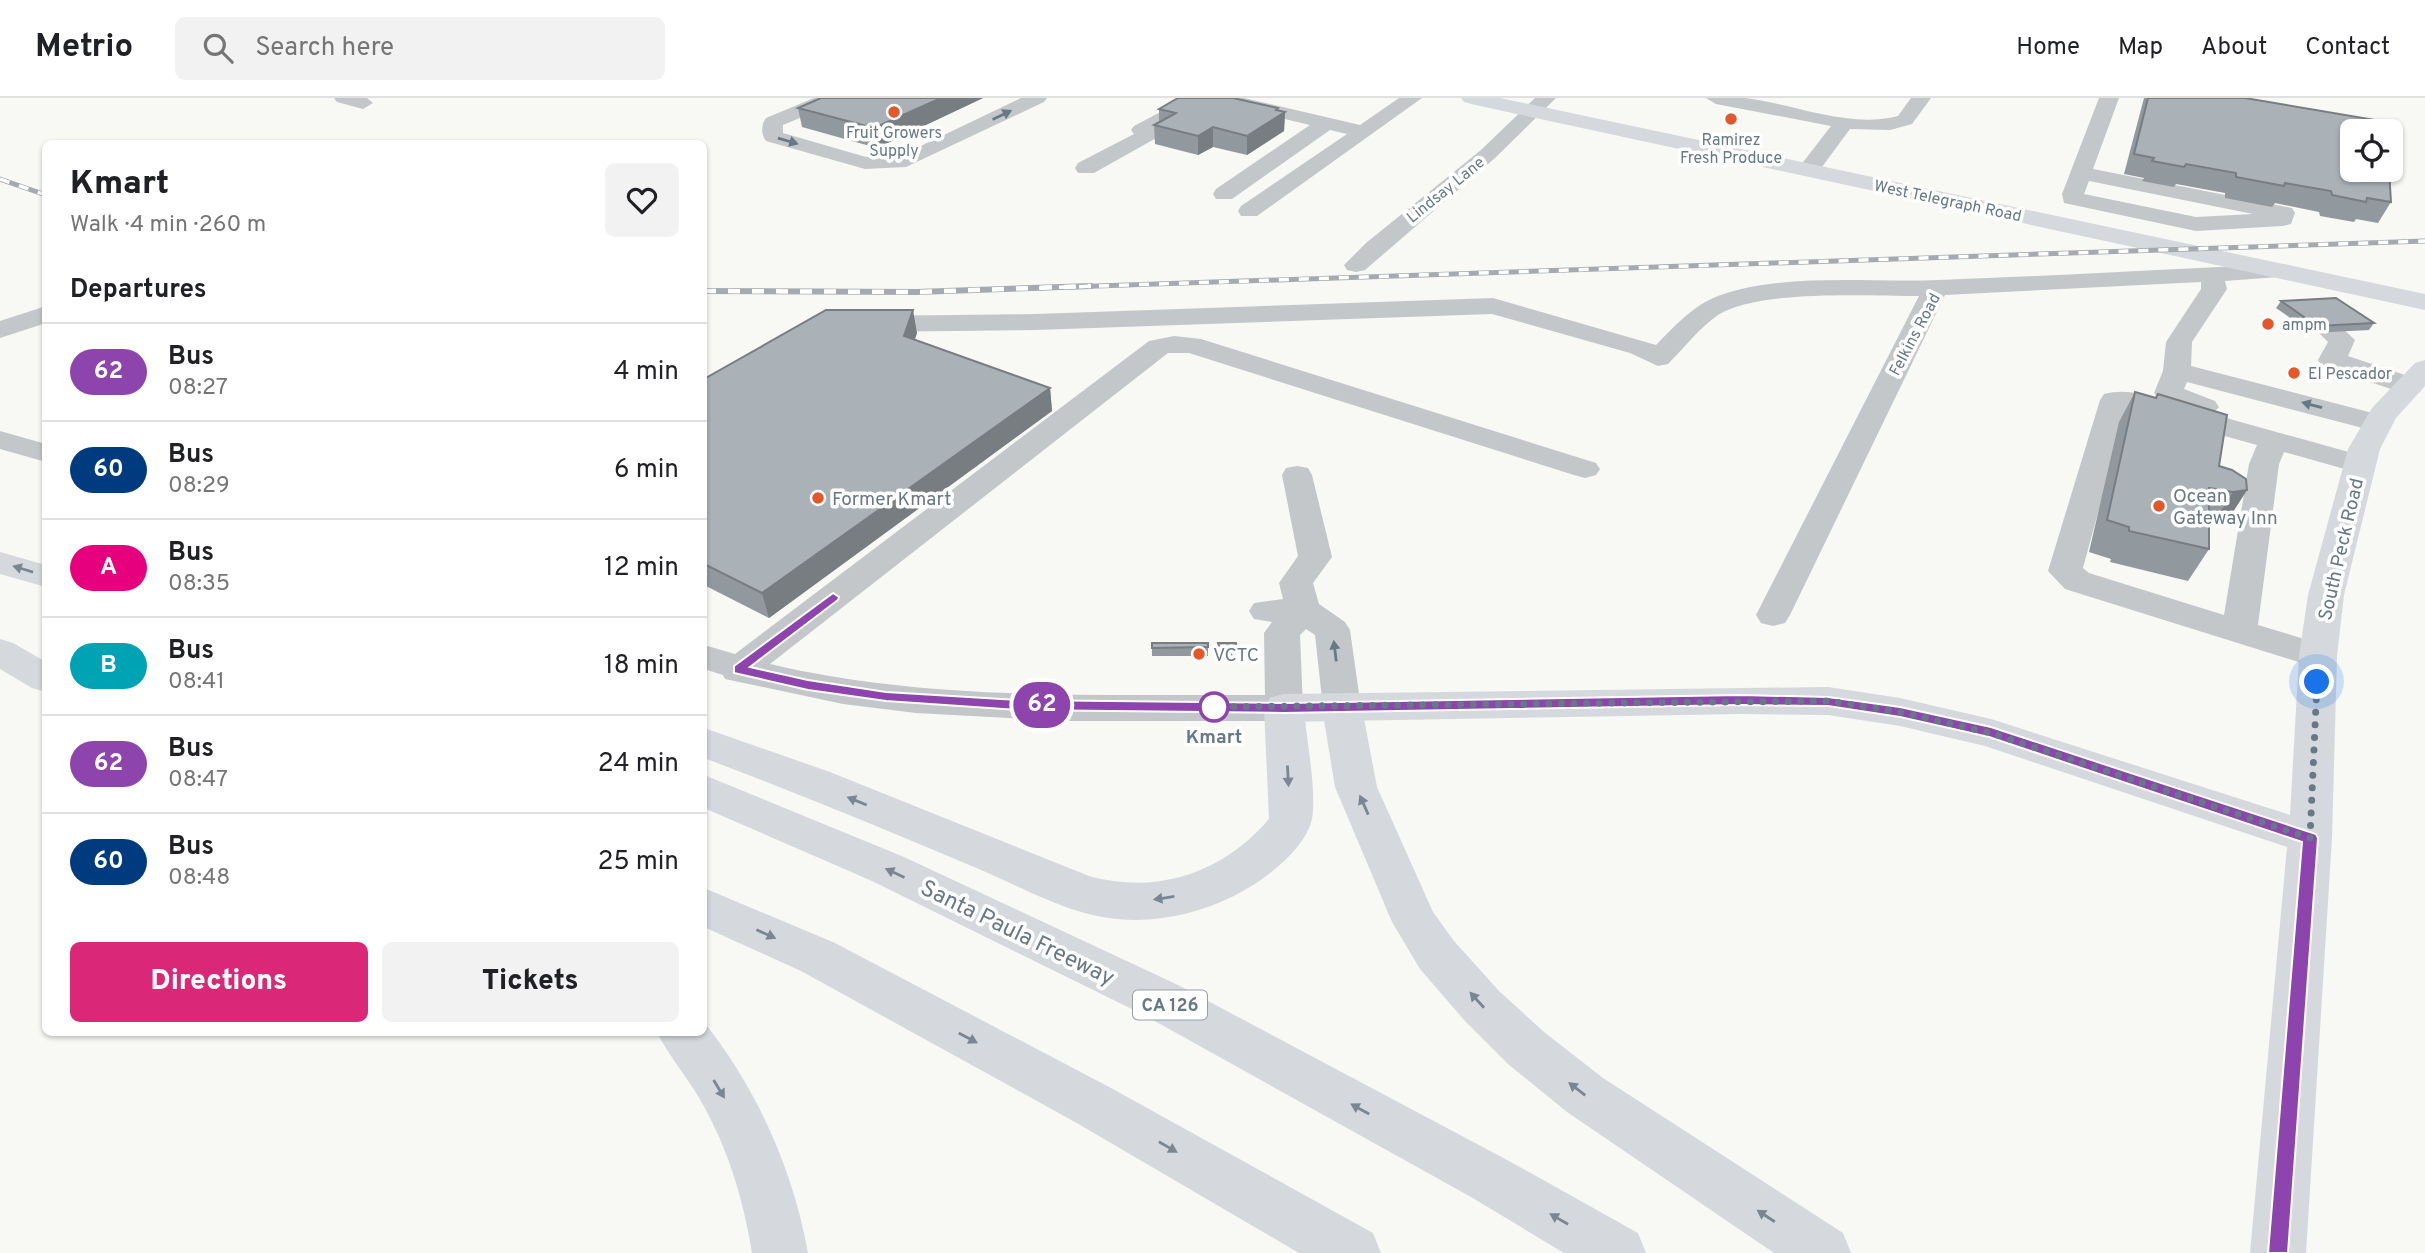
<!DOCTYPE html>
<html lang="en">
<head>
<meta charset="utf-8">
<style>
  :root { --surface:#fff; --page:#f2f2f2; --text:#202124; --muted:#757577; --line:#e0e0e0; --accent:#db2777 }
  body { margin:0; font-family:Overpass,sans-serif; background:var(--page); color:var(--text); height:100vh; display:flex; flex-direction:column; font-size:26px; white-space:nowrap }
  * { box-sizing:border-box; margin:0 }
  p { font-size:23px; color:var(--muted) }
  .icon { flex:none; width:38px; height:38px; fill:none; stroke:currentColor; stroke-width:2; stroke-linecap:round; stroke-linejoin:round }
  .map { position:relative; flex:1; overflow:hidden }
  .sheet { position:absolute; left:42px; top:42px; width:665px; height:896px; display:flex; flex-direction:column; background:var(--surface); border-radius:10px; box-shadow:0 2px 5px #0004 }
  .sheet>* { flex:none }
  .badge { padding:0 14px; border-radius:23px; font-size:24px; line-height:46px }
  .fabs { position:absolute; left:2340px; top:21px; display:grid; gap:14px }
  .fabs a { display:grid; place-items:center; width:63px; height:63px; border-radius:10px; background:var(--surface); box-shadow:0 2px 5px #0004; font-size:35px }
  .you { position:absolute; width:35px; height:35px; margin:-18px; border:5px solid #fff; border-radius:50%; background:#1a73e8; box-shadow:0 0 0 10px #1a73e833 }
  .map>.badge { position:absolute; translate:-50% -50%; box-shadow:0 0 0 4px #fff }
  h2 { padding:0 28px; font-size:26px; line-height:63px }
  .round { display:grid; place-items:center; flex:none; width:74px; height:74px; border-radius:10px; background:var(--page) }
  .head { display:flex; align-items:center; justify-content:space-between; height:119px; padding:0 28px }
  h1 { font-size:33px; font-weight:800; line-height:52px }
  .action { display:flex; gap:14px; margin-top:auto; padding:14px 28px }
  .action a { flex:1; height:80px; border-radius:10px; background:var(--accent); color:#fff; font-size:28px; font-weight:800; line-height:80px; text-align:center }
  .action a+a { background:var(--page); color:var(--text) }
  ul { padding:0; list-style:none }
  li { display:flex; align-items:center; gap:21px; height:98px; padding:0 28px; border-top:2px solid var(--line) }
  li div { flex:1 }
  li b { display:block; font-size:26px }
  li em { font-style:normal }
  li .badge { min-width:77px; font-weight:700; text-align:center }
  header { display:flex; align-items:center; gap:42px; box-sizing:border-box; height:98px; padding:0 35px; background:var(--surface); border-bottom:2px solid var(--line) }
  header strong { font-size:33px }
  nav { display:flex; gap:38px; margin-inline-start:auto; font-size:24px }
  .search { width:490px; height:63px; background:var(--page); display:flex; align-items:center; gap:18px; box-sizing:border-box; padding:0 24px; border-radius:10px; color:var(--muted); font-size:26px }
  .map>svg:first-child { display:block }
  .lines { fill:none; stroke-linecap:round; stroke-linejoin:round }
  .minor { fill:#c3c7ca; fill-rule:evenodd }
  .major { fill:#d5d9dd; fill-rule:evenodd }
  .highway { fill:#d5d9dd; fill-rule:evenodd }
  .rail-far1-casing { stroke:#a4aab0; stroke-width:5 }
  .rail-casing { stroke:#a4aab0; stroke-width:6 }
  .rail-far1 { stroke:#fff; stroke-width:3.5; stroke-dasharray:10; stroke-linecap:butt }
  .rail { stroke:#fff; stroke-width:4.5; stroke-dasharray:12; stroke-linecap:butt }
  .wall { fill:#92999e }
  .shaded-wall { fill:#777d81 }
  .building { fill:#aab2b8; stroke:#777d81; stroke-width:2 }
  .oneway { fill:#677886 }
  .oneway2 { fill:#788793 }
  .line { fill:#8e44ad; stroke:#fff; stroke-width:2 }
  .walk { stroke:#677886; stroke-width:7; stroke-dasharray:0 12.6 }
  .poi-dot { fill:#e3572a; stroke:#fff; stroke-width:2.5 }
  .stop-dot { fill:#fff; stroke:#8e44ad; stroke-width:3.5 }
  .labels { text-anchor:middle; stroke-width:7; stroke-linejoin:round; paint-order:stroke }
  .far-poi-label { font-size:16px; fill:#677886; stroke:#fff }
  .far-street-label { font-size:16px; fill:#677886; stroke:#fff }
  .shield { fill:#fff; stroke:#95a0aa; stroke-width:2 }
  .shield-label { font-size:18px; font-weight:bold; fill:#677886 }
  .poi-label { font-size:19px; fill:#677886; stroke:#fff; text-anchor:start }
  .street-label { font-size:19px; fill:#677886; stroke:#fff }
  .stop-label { font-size:19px; font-weight:bold; fill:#677886; stroke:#fff }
  .near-street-label { font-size:23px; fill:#677886; stroke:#fff }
</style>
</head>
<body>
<header>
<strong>Metrio</strong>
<div class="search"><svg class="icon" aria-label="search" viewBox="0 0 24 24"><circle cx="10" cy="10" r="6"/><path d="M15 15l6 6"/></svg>Search here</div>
<nav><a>Home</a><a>Map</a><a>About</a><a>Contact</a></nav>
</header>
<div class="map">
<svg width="2425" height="1155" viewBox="0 0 2425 1155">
  <rect width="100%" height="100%" fill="#f8f8f5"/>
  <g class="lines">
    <g class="minor">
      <path d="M334,0H367L373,5L363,11L337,4Z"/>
      <path d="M814,0H841L838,4L783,27V35L866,59L902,57L1021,0H1047L1044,4L906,69L865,71L766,43C761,37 761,26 766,20Z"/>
      <path d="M1187,0H1212L1209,4L1158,31L1161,35L1158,39L1094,75H1078L1075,70L1078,65L1134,36L1131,32L1134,28Z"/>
      <path d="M1229,0H1244L1360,27L1399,0H1422L1257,118H1241L1238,113L1241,108L1347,36L1330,32L1232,101H1216L1213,96L1216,91L1310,27L1229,8L1226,4Z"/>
      <path d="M1535,0H1556L1495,60L1365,172L1356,174L1347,172L1344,167L1366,145L1481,52Z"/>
      <path d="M1706,0C1719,0 1732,0 1745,0C1794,6 1849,31 1898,18L1911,0H1931L1912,26L1890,32L1850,31L1816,77H1800L1797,72L1831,28L1716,6Z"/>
      <path d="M2099,0H2119L2093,71L2292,110L2295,115L2291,126L2283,128L2196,133L2064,105L2062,96ZM2089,83L2253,116L2196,119L2084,96Z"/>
      <path d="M2283,166L2292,168L2295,173L2292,178L2225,183L2227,191L2192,244L2191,268L2388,319L2393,325L2388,331L2378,334L2187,284L2184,291L2215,303L2219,309L2212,316L2370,360L2374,366L2370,372L2359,375L2284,354L2279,366L2258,527L2331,549L2336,558L2331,567L2318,570L2065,491L2048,473L2100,302L2104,296C2123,291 2139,295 2158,301L2154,295L2163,273L2166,244L2201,191V184L1945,197L1790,517L1785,525L1773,528L1761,525L1756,517L1919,198C1868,198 1760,191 1718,217C1699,230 1684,250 1668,266L1658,268L1630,255L1492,216L1036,232L865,234L856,232L852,226L856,220L865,218L1036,216L1493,200L1656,247C1675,228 1692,208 1718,198C1783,174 1870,185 1939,182C2054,178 2168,171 2283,166ZM2126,311L2257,347L2249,366L2224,517L2089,475L2083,470Z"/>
      <path d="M46,208V225L0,240V223Z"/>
      <path d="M2331,226L2340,228L2355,242L2348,258L2420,282L2424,288L2420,294L2410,296L2400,294L2322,268L2318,262L2328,244L2318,234L2322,228Z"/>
      <path d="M1174,238L1201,241L1596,365L1600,371L1596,377L1585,380L1574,377L1189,255H1168L770,566C931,604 1101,596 1265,597L1264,535L1272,524L1254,521L1249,513L1254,505L1283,501L1279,485L1298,458L1282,377L1286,370L1297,368L1308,370L1312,377L1332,459L1313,485L1319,506L1345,524L1350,532L1361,610L1355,619L1342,623L1329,619L1323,610L1315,537L1306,531L1300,537L1303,610L1297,619L1284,623H1065L916,615L843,606L725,581L723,577L704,571V547L735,556L1149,243Z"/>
      <path d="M0,333L46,346V364L0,351Z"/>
    </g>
    <g class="major">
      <path d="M1461,0H1500L2425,196V212L1471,6L1464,4Z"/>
      <path d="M2425,262V288L2396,320L2380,351L2344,497L2337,558L2332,740L2306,1155H2250L2287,749L1985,648L1900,628L1828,617L1741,616L1284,624L1270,620L1264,610L1270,600L1284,596L1828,589L1900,600L1991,621L2290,717L2299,558L2308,497L2348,351L2372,310L2415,265Z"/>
    </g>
    <g class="highway">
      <path d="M0,454L46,467V489L0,476Z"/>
      <path d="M0,541L13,545L46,564V594L32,590L0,571Z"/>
      <path d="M1284,596L1298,600L1304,610C1306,641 1317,692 1312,721C1307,744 1281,768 1262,781C1221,810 1167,826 1117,821C1068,817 1018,787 974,769C884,731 795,694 704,660V630L830,674L1089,778C1157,797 1223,775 1269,721L1264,610L1270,600Z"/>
      <path d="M1342,596L1356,600L1362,610L1377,689L1433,814L1454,843L1499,893L1544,934L1603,980L1843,1135L1851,1155H1774L1567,1014L1508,966L1465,923L1420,871L1392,824L1335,689L1322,610L1328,600Z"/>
      <path d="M704,677L904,759L1178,887L1509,1063L1638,1135L1646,1155H1564L1471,1099L1144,917L872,783L704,710Z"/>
      <path d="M704,790L835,845L1111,990L1373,1135L1381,1155H1299L1075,1024L801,873L704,829Z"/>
      <path d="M704,924C757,991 793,1071 808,1155H752C743,1099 727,1047 698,998C685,976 668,957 657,934H704Z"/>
    </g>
    <g class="rail-far1-casing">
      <g id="rail-far1">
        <path d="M0,81L46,97"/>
        <path d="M1039,190L2425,143"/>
      </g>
    </g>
    <g class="rail-casing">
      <path id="rail" d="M704,193L917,194L1091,188"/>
    </g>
    <use href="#rail-far1" class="rail-far1"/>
    <use href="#rail" class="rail"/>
  </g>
  <g class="wall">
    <path d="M821,0H983L877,50L802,29L798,10Z"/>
    <path d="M2144,0H2245L2391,104L2378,125L2356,121L2354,124L2320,118L2319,114L2275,105L2272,109L2225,100V95L2176,86L2174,89L2142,83L2144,80L2124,76Z"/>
    <path d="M1159,11L1278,12L1285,14L1284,33L1247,57L1213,49L1198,57L1155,46L1154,27L1159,24Z"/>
    <path d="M2281,203L2374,225L2369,232L2312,235L2276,210Z"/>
    <path d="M917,235L915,241L1050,290L1052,313L769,520L704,487V281Z"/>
    <path d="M2135,294L2219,368L2247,392L2227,423L2213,426L2209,425V451L2188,483L2110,464L2111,461L2089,454L2119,324Z"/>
    <rect x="1152" y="545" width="56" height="13"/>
    <path d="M1218,545H1236V558H1219Z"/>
  </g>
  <g class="shaded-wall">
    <path d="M941,0H983L877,50L874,30Z"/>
    <path d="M1278,10V18L1285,14L1284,33L1247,57V38Z"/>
    <path d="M1213,29V49L1198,57V38Z"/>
    <path d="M913,212L917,235L908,260L904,238Z"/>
    <path d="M1050,290L1052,313L769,520L762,495Z"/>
    <path d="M2247,392L2227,423L2213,426L2233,394Z"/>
  </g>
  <g class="building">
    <path d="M821,0H941L874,30L798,10Z"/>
    <path d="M1178,0H1233L1278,10L1276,12L1285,14L1247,38L1213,29L1198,38L1154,27L1176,15L1159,11Z"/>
    <path d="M2148,0H2245L2387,24V33H2352V72H2389L2391,104L2367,100L2366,104L2332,97L2331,93L2285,85L2284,88L2236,79V75L2186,66L2184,69L2152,63L2154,60L2134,56Z"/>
    <path d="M2336,200L2374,225L2317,228L2281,203Z"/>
    <path d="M826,212H913L904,238L1050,290L762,495L704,466V281Z"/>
    <path d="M2135,294L2156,300L2158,296L2227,317L2219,368L2232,372L2246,381L2247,392L2233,394L2209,390V451L2129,433V429L2107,422Z"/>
    <path d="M1152,545H1208V549L1152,550Z"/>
    <path d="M1218,545H1236L1237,549H1219Z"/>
  </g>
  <defs><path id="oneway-solid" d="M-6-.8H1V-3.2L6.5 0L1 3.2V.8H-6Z" transform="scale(1.75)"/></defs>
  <g class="oneway">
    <use href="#oneway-solid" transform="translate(1002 17) rotate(-26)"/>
    <use href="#oneway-solid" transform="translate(788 43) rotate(16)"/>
    <use href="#oneway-solid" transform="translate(2312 307) rotate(-165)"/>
    <use href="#oneway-solid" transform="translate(1335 553) rotate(-97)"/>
  </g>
  <g class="oneway2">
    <use href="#oneway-solid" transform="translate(23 471) rotate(-163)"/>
    <use href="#oneway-solid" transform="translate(1288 678) rotate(87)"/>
    <use href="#oneway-solid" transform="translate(857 703) rotate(-158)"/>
    <use href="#oneway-solid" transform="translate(1364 707) rotate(-114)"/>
    <use href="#oneway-solid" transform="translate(895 775) rotate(-155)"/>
    <use href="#oneway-solid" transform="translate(1164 800) rotate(171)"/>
    <use href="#oneway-solid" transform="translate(766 836) rotate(24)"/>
    <use href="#oneway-solid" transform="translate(1477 902) rotate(-132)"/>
    <use href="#oneway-solid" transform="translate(968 940) rotate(28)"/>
    <use href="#oneway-solid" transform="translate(719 991) rotate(59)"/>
    <use href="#oneway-solid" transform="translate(1577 991) rotate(-142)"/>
    <use href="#oneway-solid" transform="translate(1360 1011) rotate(-151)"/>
    <use href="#oneway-solid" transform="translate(1168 1049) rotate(30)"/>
    <use href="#oneway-solid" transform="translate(1766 1118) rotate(-147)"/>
    <use href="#oneway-solid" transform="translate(1559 1121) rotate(-150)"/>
  </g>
  <path class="line" d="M833,495L839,499L838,502L750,569L808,582L886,594L1019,602L1284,605L1741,597L1828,599L1900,609L1991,629L2316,736L2318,740L2288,1155H2268L2302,744L1989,639L1900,619L1828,608L1741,607L1284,615L1019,612L886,603L808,592L734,575V568Z"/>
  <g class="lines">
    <path class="walk" d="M1214,609H1205L1828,603L1900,614L1991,635L2310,740L2317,584"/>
  </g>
  <g class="poi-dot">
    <circle cx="894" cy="14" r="7"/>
    <circle cx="1731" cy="21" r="7"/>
    <circle cx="2268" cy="226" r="7"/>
    <circle cx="2294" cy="275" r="7"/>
    <circle cx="818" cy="400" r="7"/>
    <circle cx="2159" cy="408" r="7"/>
    <circle cx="1199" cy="556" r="7"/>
  </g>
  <circle class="stop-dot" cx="1214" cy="609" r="14"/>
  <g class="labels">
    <g class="far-poi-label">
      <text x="894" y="40">Fruit Growers<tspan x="894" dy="18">Supply</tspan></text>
      <text x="1731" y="47">Ramirez<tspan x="1731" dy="18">Fresh Produce</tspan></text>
      <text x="2282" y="232" text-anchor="start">ampm</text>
      <text x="2308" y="281" text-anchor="start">El Pescador</text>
    </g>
    <g class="far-street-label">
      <text transform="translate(1445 91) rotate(-39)" y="6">Lindsay Lane</text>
      <text transform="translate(1948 102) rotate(12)" y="6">West Telegraph Road</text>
      <text transform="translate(1914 236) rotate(-62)" y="6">Felkins Road</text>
    </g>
    <rect class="shield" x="1133" y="892.5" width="74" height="29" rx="5"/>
    <g class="shield-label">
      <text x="1170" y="913">CA 126</text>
    </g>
    <g class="poi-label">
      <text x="2173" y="404">Ocean<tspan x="2173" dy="22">Gateway Inn</tspan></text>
      <text x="832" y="407">Former Kmart</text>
      <text x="1213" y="563">VCTC</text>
    </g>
    <g class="street-label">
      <text transform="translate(2340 451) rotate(-77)" y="7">South Peck Road</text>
    </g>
    <g class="stop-label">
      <text x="1214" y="645">Kmart</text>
    </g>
    <g class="near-street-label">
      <text transform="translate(1018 834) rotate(26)" y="8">Santa Paula Freeway</text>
    </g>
  </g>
</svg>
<div class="fabs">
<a><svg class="icon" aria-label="locate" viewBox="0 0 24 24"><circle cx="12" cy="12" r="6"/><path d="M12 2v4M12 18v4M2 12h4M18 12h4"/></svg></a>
</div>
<div class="you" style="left:2317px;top:584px"></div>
<b class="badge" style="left:1042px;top:607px;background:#8e44ad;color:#fff">62</b>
<section class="sheet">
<div class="head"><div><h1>Kmart</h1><p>Walk · 4 min · 260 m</p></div><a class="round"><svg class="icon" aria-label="heart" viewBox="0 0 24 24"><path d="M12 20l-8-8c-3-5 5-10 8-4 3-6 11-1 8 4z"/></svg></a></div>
<h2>Departures</h2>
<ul>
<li><span class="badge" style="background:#8e44ad;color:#fff">62</span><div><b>Bus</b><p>08:27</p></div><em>4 min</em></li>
<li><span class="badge" style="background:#003b80;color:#fff">60</span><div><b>Bus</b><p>08:29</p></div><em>6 min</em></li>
<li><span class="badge" style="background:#e6007e;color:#fff">A</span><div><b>Bus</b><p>08:35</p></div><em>12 min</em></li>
<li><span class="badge" style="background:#00a3b4;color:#fff">B</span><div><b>Bus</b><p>08:41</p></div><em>18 min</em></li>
<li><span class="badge" style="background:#8e44ad;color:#fff">62</span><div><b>Bus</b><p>08:47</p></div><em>24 min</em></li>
<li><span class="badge" style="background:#003b80;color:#fff">60</span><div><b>Bus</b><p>08:48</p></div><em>25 min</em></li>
</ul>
<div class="action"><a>Directions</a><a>Tickets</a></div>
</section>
</div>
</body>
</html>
